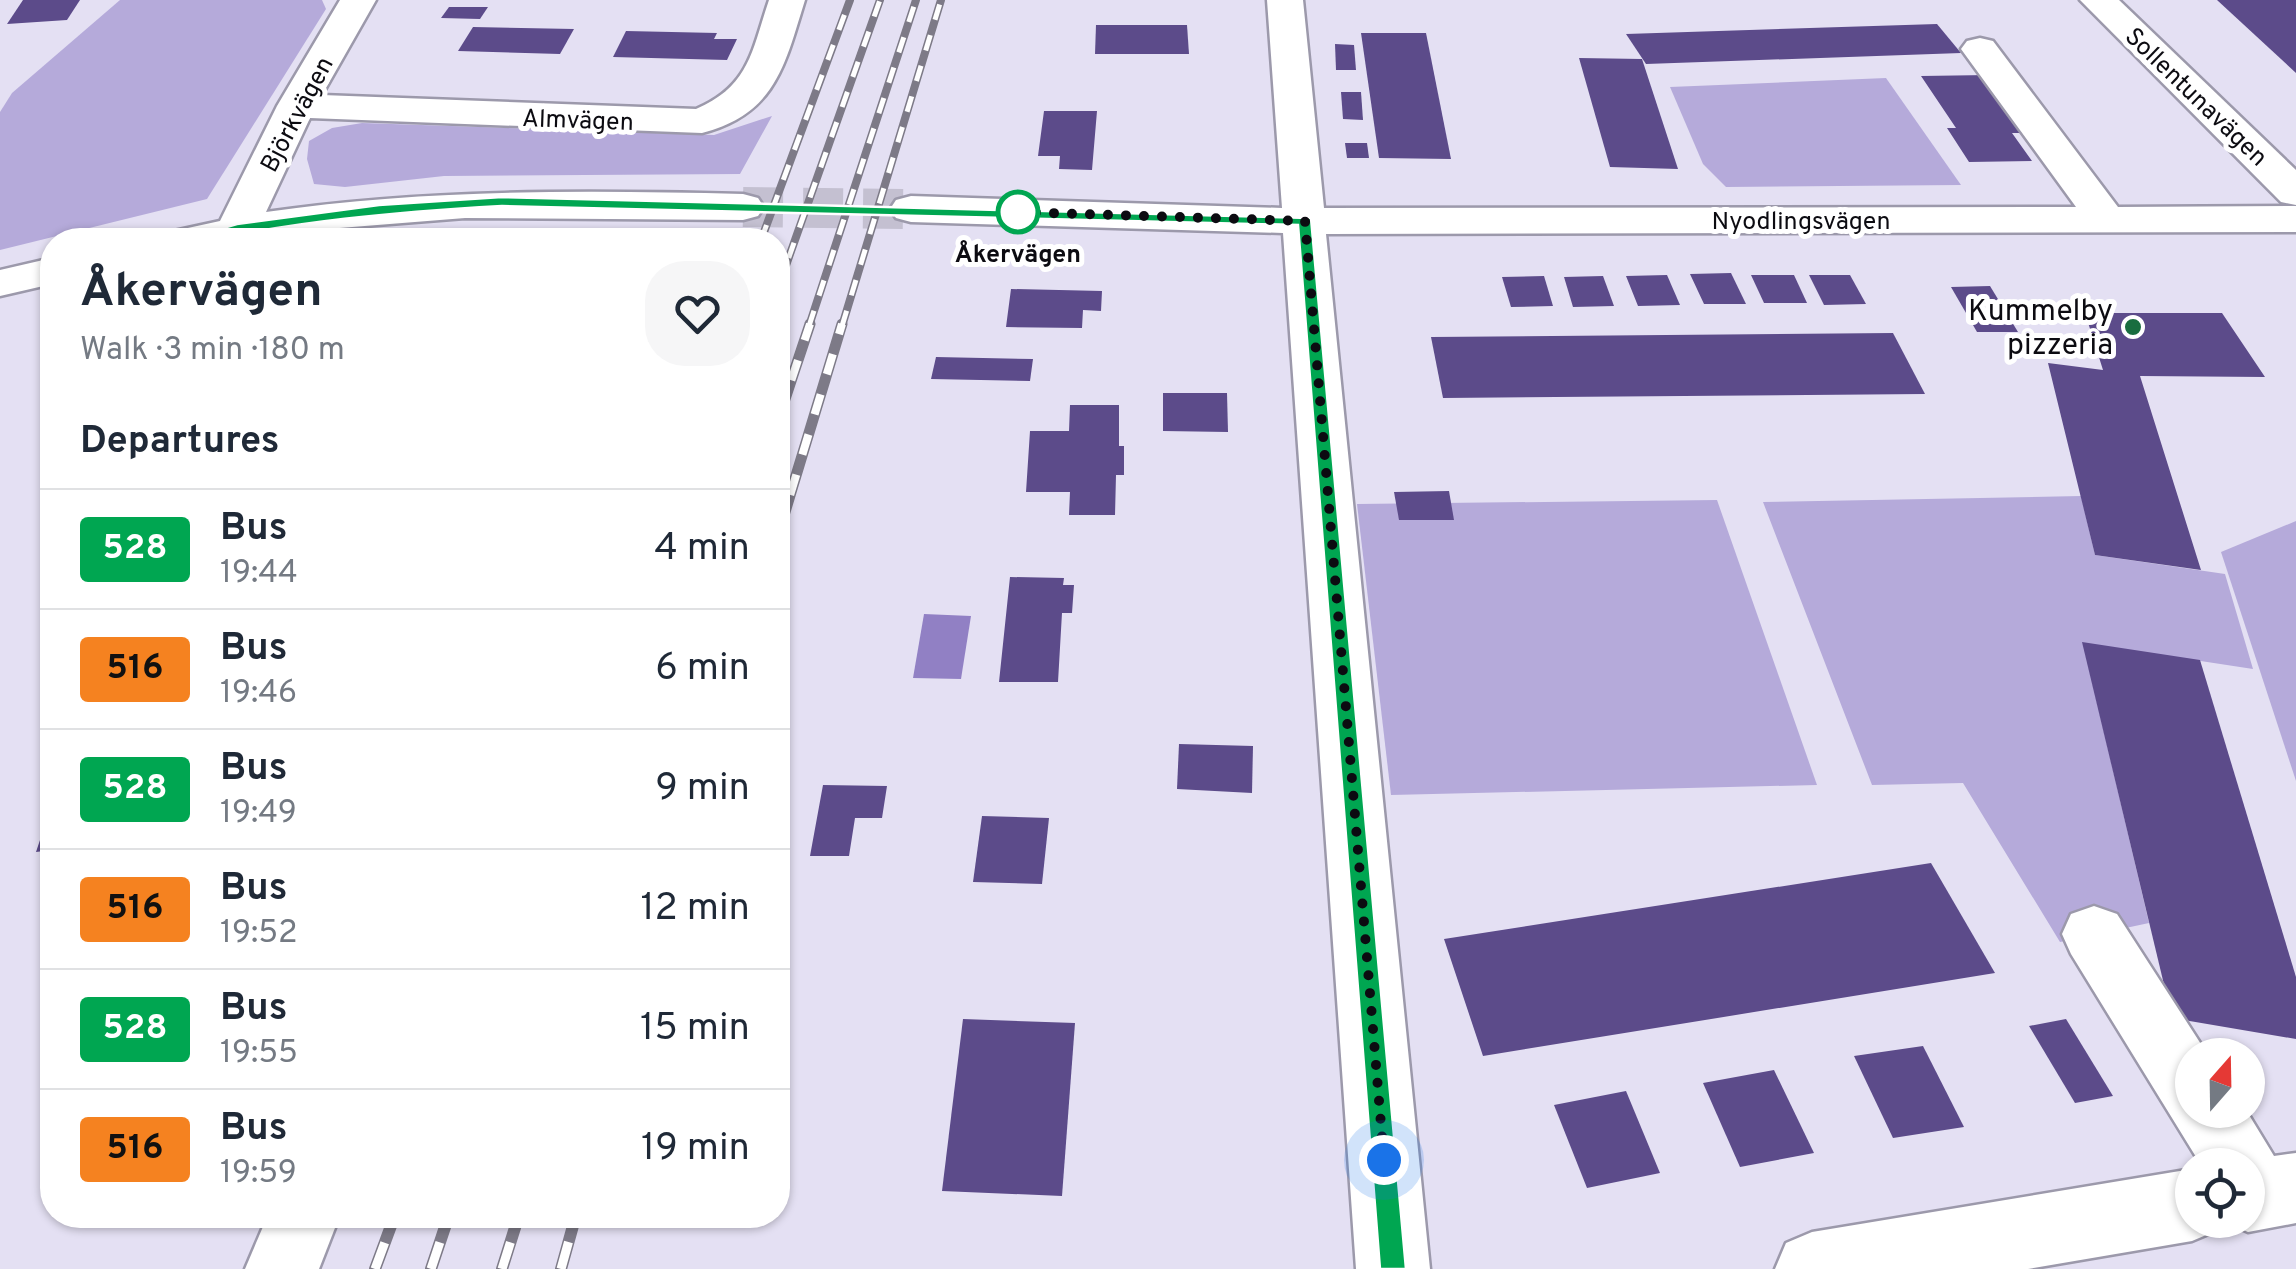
<!DOCTYPE html>
<html lang="en">
<head>
<meta charset="utf-8">
<style>
  :root { --surface:#fff; --page:#f6f6f7; --text:#1f2937; --muted:#747a83; --line:#e0e1e3 }
  body { margin:0; font-family:Overpass,sans-serif; background:var(--page); color:var(--text); height:100vh; display:flex; flex-direction:column; font-size:38px; white-space:nowrap }
  * { box-sizing:border-box; margin:0 }
  p { font-size:32px; color:var(--muted) }
  .icon { flex:none; width:55px; height:55px; fill:none; stroke:currentColor; stroke-width:2; stroke-linecap:round; stroke-linejoin:round }
  .map { position:relative; flex:1; overflow:hidden }
  .panel { position:absolute; left:40px; top:228px; width:750px; height:1000px; display:flex; flex-direction:column; background:var(--surface); border-radius:40px; box-shadow:0 2px 8px #0004 }
  .panel>* { flex:none }
  .badge { padding:0 20px; border-radius:8px; font-size:35px; line-height:65px }
  .needle { width:65px; rotate:20deg }
  .controls { position:absolute; left:2175px; top:1038px; display:grid; gap:20px }
  .controls a { display:grid; place-items:center; width:90px; height:90px; border-radius:50%; background:var(--surface); box-shadow:0 2px 8px #0004; font-size:50px }
  .you { position:absolute; width:50px; height:50px; margin:-25px; border:8px solid #fff; border-radius:50%; background:#1a73e8; box-shadow:0 0 0 15px #1a73e833 }
  .map>.badge { position:absolute; translate:-50% -50%; box-shadow:0 0 0 5px #fff }
  h2 { padding:0 40px; font-size:38px; line-height:90px }
  .round { display:grid; place-items:center; flex:none; width:105px; height:105px; border-radius:40px; background:var(--page) }
  .head { display:flex; align-items:center; justify-content:space-between; height:170px; padding:0 40px }
  h1 { font-size:48px; font-weight:700; line-height:75px }
  ul { padding:0; list-style:none }
  li { display:flex; align-items:center; gap:30px; height:120px; padding:0 40px; border-top:2px solid var(--line) }
  li div { flex:1 }
  li b { display:block; font-size:38px }
  li em { font-style:normal }
  li .badge { min-width:110px; font-weight:700; text-align:center }
  .map>svg:first-child { display:block }
  .green { fill:#b5aada }
  .water { fill:#9180c4 }
  .building { fill:#5c4b8a }
  .lines { fill:none; stroke-linecap:round; stroke-linejoin:round }
  .minor-tunnel { stroke:#c4c0d1; stroke-width:40; stroke-dasharray:40 20; stroke-linecap:butt }
  .minor-casing { stroke:#9c99ab; stroke-width:5 }
  .minor { fill:#fff; fill-rule:evenodd }
  .rail-far2-casing { stroke:#7d7a87; stroke-width:8 }
  .rail-far1-casing { stroke:#7d7a87; stroke-width:11 }
  .rail-casing { stroke:#7d7a87; stroke-width:12 }
  .rail-far2 { stroke:#fff; stroke-width:5; stroke-dasharray:16; stroke-linecap:butt }
  .rail-far1 { stroke:#fff; stroke-width:8; stroke-dasharray:21; stroke-linecap:butt }
  .rail { stroke:#fff; stroke-width:9; stroke-dasharray:28; stroke-linecap:butt }
  .line { fill:#00a651; stroke:#fff; stroke-width:2.5 }
  .walk { stroke:#0c0b11; stroke-width:10; stroke-dasharray:0 18 }
  .stop-dot { fill:#fff; stroke:#00a651; stroke-width:5 }
  .poi-dot { fill:#196d3f; stroke:#fff; stroke-width:4 }
  .labels { text-anchor:middle; stroke-width:10; stroke-linejoin:round; paint-order:stroke }
  .far-street-label { font-size:25px; fill:#0c0b11; stroke:#fff }
  .far-stop-label { font-size:25px; font-weight:bold; fill:#0c0b11; stroke:#fff }
  .poi-label { font-size:30px; fill:#0c0b11; stroke:#fff; text-anchor:end }
</style>
</head>
<body>
<div class="map">
<svg width="2296" height="1269" viewBox="0 0 2296 1269">
  <rect width="100%" height="100%" fill="#e4e0f3"/>
  <g class="green">
    <path d="M120,0H322L326,9L207,199L0,250V112L12,93Z"/>
    <path d="M1886,78L1961,185L1726,187L1703,164L1670,87Z"/>
    <path d="M772,116L740,174L444,176L345,187L314,184L307,159L309,141L332,128L362,123L714,135Z"/>
    <path d="M2081,496L2095,555L2225,574L2253,669L2083,643L2149,923L2060,942L1963,783L1872,785L1763,502Z"/>
    <path d="M1717,500L1817,785L1391,795L1357,504Z"/>
    <path d="M2296,521V781L2221,552Z"/>
  </g>
  <path class="water" d="M924,614L971,616L961,679L913,678Z"/>
  <g class="building">
    <path d="M23,0H80L67,20L7,24Z"/>
    <path d="M2217,0H2296V73Z"/>
    <path d="M449,7H488L480,19L441,18Z"/>
    <path d="M1937,24L1961,53L1646,64L1626,34Z"/>
    <path d="M1096,25H1187L1189,54H1095Z"/>
    <path d="M473,27L574,29L560,54L458,51Z"/>
    <path d="M626,31L717,33L714,39H737L727,60L613,57Z"/>
    <path d="M1361,33H1426L1451,159L1379,158Z"/>
    <path d="M1335,44L1354,45L1356,70H1336Z"/>
    <path d="M1579,58L1642,59L1678,169L1610,167Z"/>
    <path d="M1988,75L2029,133H2012L2032,161L1969,162L1947,128H1956L1921,76Z"/>
    <path d="M1341,92H1361L1363,120L1343,119Z"/>
    <path d="M1044,111H1097L1092,170L1059,169L1060,156H1038Z"/>
    <path d="M1345,143H1367L1369,158H1347Z"/>
    <path d="M1731,273L1746,304H1704L1690,274Z"/>
    <path d="M1667,275L1680,305L1638,306L1626,276Z"/>
    <path d="M1751,275H1794L1807,303H1764Z"/>
    <path d="M1809,275H1850L1866,304L1824,305Z"/>
    <path d="M1544,276L1553,306L1511,307L1502,277Z"/>
    <path d="M1603,276L1614,306L1573,307L1564,277Z"/>
    <path d="M1990,286L2018,332H1977L1951,287Z"/>
    <path d="M1011,289L1102,291L1101,311L1083,310L1082,328L1006,327Z"/>
    <path d="M2085,313H2222L2265,377L2140,376L2201,570L2095,555L2048,363L2103,370Z"/>
    <path d="M1893,333L1925,394L1443,398L1431,337Z"/>
    <path d="M936,357L1033,359L1030,381L931,379Z"/>
    <path d="M1163,393H1227L1228,432L1163,431Z"/>
    <path d="M1070,405H1119V446H1124V475H1116L1115,515H1069L1070,492H1026L1030,431H1069Z"/>
    <path d="M1449,491L1454,520H1399L1394,492Z"/>
    <path d="M1010,577L1064,578L1063,585H1074L1072,613H1062L1058,682H999Z"/>
    <path d="M2082,642L2200,660L2296,977V1039L2172,1018Z"/>
    <path d="M1179,744L1253,746L1252,793L1177,789Z"/>
    <path d="M823,785L887,786L882,818H855L849,856H810Z"/>
    <path d="M52,804V850L36,852Z"/>
    <path d="M982,816L1049,818L1042,884L973,882Z"/>
    <path d="M1931,863L1995,973L1483,1056L1444,939Z"/>
    <path d="M963,1019L1075,1023L1062,1196L942,1191Z"/>
    <path d="M2066,1019L2113,1096L2075,1103L2029,1026Z"/>
    <path d="M1923,1046L1964,1127L1893,1138L1854,1056Z"/>
    <path d="M1774,1070L1814,1153L1740,1167L1703,1083Z"/>
    <path d="M1626,1091L1660,1173L1587,1188L1554,1105Z"/>
  </g>
  <g class="lines">
    <path class="minor-tunnel" d="M743,207L911,209"/>
    <g class="minor-casing">
      <g id="minor">
        <path d="M340,0H376L322,95L696,109C750,86 752,50 769,0H805C785,64 776,114 702,133L310,118L266,212C425,189 583,190 743,194L758,198L764,207L758,216L743,220L465,218L327,229L253,240H167L174,231L220,221L277,106Z"/>
        <path d="M1267,0H1303L1324,208L2076,207L1961,49L1967,41L1980,38L1993,41L2118,207L2296,206V232L1326,234L1430,1269H1356L1283,233L911,222L896,218L890,209L896,200L911,196L1282,208Z"/>
        <path d="M2080,0H2119L2296,170V205L2281,202Z"/>
        <path d="M52,258V284L0,296V270Z"/>
        <path d="M2094,906L2117,914L2208,1055H2192V1110H2246L2274,1156L2296,1153V1223L2248,1232L2223,1221L2248,1220V1165H2201L2071,954L2062,934L2071,914Z"/>
        <path d="M2192,1169V1220H2222L2218,1230L2192,1241L2028,1269H1775L1786,1243L1812,1232Z"/>
        <path d="M268,1215H340L319,1269H245Z"/>
      </g>
    </g>
    <use href="#minor" class="minor"/>
    <g class="rail-far2-casing">
      <g id="rail-far2">
        <path d="M761,240L850,0"/>
        <path d="M778,288L880,0"/>
        <path d="M809,326L916,0"/>
        <path d="M842,326L941,0"/>
      </g>
    </g>
    <g class="rail-far1-casing">
      <g id="rail-far1">
        <path d="M778,420L810,324"/>
        <path d="M778,535L842,324"/>
      </g>
    </g>
    <g class="rail-casing">
      <g id="rail">
        <path d="M375,1269L395,1215"/>
        <path d="M431,1269L449,1215"/>
        <path d="M502,1269L519,1215"/>
        <path d="M561,1269L576,1215"/>
      </g>
    </g>
    <use href="#rail-far2" class="rail-far2"/>
    <use href="#rail-far1" class="rail-far1"/>
    <use href="#rail" class="rail"/>
  </g>
  <path class="line" d="M502,197L1311,218L1406,1269H1380L1298,225L502,206C397,212 292,221 189,245L182,240L237,224L379,205Z"/>
  <g class="lines">
    <path class="walk" d="M1018,212L1305,221L1384,1160"/>
  </g>
  <circle class="stop-dot" cx="1018" cy="212" r="20"/>
  <circle class="poi-dot" cx="2133" cy="327" r="10"/>
  <g class="labels">
    <g class="far-street-label">
      <text transform="translate(2197 96) rotate(44)" y="9">Sollentunavägen</text>
      <text transform="translate(296 114) rotate(-62)" y="9">Björkvägen</text>
      <text transform="translate(578 119) rotate(2)" y="9">Almvägen</text>
      <text x="1801" y="229">Nyodlingsvägen</text>
    </g>
    <g class="far-stop-label">
      <text x="1018" y="262">Åkervägen</text>
    </g>
    <g class="poi-label">
      <text x="2113" y="320">Kummelby<tspan x="2113" dy="34">pizzeria</tspan></text>
    </g>
  </g>
</svg>
<div class="controls">
<a><svg class="needle" viewBox="-14 -14 28 28"><path d="M0-13l5 13h-10z" fill="#e53935"/><path d="M0 13l5-13h-10z" fill="#747a83"/></svg></a>
<a><svg class="icon" aria-label="locate" viewBox="0 0 24 24"><circle cx="12" cy="12" r="6"/><path d="M12 2v4M12 18v4M2 12h4M18 12h4"/></svg></a>
</div>
<div class="you" style="left:1384px;top:1160px"></div>
<section class="panel">
<div class="head"><div><h1>Åkervägen</h1><p>Walk · 3 min · 180 m</p></div><a class="round"><svg class="icon" aria-label="heart" viewBox="0 0 24 24"><path d="M12 20l-8-8c-3-5 5-10 8-4 3-6 11-1 8 4z"/></svg></a></div>
<h2>Departures</h2>
<ul>
<li><span class="badge" style="background:#00a651;color:#fff">528</span><div><b>Bus</b><p>19:44</p></div><em>4 min</em></li>
<li><span class="badge" style="background:#f58220;color:#111">516</span><div><b>Bus</b><p>19:46</p></div><em>6 min</em></li>
<li><span class="badge" style="background:#00a651;color:#fff">528</span><div><b>Bus</b><p>19:49</p></div><em>9 min</em></li>
<li><span class="badge" style="background:#f58220;color:#111">516</span><div><b>Bus</b><p>19:52</p></div><em>12 min</em></li>
<li><span class="badge" style="background:#00a651;color:#fff">528</span><div><b>Bus</b><p>19:55</p></div><em>15 min</em></li>
<li><span class="badge" style="background:#f58220;color:#111">516</span><div><b>Bus</b><p>19:59</p></div><em>19 min</em></li>
</ul>
</section>
</div>
</body>
</html>
